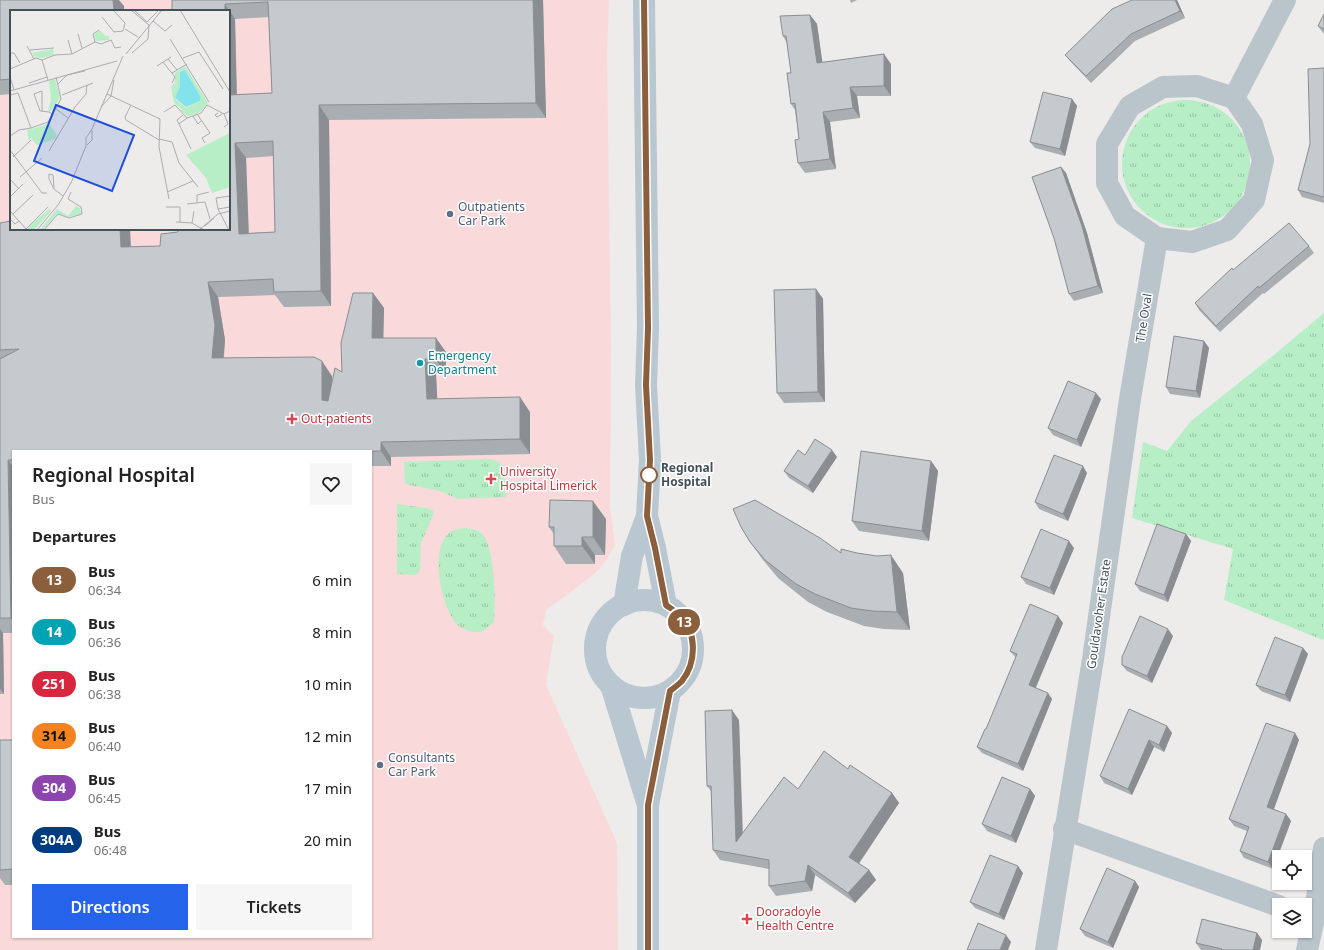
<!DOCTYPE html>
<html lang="en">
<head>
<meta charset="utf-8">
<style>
  :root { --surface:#fff; --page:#f6f6f6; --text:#222; --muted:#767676; --accent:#2563eb }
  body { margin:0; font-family:"Noto Sans",sans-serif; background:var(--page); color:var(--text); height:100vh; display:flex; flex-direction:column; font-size:15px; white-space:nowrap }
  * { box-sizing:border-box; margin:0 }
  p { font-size:13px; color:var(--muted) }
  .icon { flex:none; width:22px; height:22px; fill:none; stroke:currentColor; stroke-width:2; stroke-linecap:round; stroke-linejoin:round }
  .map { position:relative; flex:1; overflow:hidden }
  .details { position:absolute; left:12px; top:450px; width:360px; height:488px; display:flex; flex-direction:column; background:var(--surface); border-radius:0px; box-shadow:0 1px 3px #0004 }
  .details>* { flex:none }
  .badge { padding:0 8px; border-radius:13px; font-size:14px; line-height:26px }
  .fabs { position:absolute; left:1272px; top:850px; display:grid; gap:8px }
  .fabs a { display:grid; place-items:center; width:40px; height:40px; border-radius:0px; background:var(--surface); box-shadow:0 1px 3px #0004; font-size:20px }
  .map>.badge { position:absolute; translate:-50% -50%; box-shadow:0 0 0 2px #fff }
  h2 { padding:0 20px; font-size:15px; line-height:36px }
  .round { display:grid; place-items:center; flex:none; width:42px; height:42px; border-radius:0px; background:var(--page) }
  .head { display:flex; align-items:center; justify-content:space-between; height:68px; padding:0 20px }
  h1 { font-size:19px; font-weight:600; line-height:30px }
  .cta { display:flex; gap:8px; margin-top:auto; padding:8px 20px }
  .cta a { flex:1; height:46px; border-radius:0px; background:var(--accent); color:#fff; font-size:16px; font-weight:600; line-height:46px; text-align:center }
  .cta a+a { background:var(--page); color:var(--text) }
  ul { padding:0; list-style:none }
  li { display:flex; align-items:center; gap:12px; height:52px; padding:0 20px }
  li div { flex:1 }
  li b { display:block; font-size:15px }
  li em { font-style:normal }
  li .badge { min-width:44px; font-weight:700; text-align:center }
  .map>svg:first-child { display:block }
  .medical { fill:#fad9da; fill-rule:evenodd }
  .grass { fill:url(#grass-tufts) }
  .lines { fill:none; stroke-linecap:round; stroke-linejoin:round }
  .minor { stroke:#b9c5cb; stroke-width:22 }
  .secondary { stroke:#b8c7d0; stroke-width:22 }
  .wall { fill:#a9aeb2; fill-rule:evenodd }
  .shaded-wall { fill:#8a8d91 }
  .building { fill:#c5cacf; stroke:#8a8d91; fill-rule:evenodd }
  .line-casing { stroke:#fff; stroke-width:9 }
  .line { stroke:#8b5e3c; stroke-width:6 }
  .service-dot { fill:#5c6f8a; stroke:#fff; stroke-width:1.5 }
  .culture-dot { fill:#0f9aa8; stroke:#fff; stroke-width:1.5 }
  .health-dot { fill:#e0444e; stroke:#fff; stroke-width:1.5 }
  .stop-dot { fill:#fff; stroke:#8b5e3c; stroke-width:2 }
  .labels { text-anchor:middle; stroke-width:3; stroke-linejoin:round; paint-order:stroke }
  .service-label { font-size:12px; fill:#4e5e75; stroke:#fff; text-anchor:start }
  .street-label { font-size:12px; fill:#445159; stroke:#fff }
  .culture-label { font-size:12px; fill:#0d838f; stroke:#fff; text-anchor:start }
  .health-label { font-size:12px; fill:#be3a42; stroke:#fff; text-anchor:start }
  .stop-label { font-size:12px; font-weight:bold; fill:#445159; stroke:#fff; text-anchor:start }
  .inset-road { fill:none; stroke:#aaadb1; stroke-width:1 }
  .view { fill:#1d4ed8; fill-opacity:0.15; stroke:#1d4ed8; stroke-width:2 }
  .inset-edge { fill:none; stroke:#445159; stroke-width:2 }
</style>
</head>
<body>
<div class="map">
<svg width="1324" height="950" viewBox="0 0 1324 950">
  <defs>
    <pattern id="grass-tufts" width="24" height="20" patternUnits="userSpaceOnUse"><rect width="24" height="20" fill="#b7eec6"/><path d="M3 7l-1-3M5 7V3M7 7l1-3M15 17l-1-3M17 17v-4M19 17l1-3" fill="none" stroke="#96c3a4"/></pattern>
  </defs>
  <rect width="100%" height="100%" fill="#eeebeb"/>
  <path class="medical" d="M0,0H609L607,55L611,351L610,507L615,545L605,562L592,576L546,610L543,625L554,636L546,685L617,843L618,950H0ZM11,11H229V229H11ZM13,451H371V937H13Z"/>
  <g class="grass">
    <circle cx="1186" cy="164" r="64"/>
    <path d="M1324,313V638L1323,640L1224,600L1233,549L1132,518L1143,442L1167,451L1191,421L1275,354Z"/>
    <path d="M491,459L499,462L504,467L506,497L458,499L440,491L405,484L404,462Z"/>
    <path d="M397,504L427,508L432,510L434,513L421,543L420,571L415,575L397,574Z"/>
    <path d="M465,528C471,529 477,529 482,534C495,546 496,605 494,622L482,632C473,632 466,632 459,626C442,612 430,554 446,536C451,530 457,529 465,528Z"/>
  </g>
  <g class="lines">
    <g class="minor">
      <path d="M1197,86L1234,98L1252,124L1263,160L1254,200L1227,230L1192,242L1157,238L1125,216L1107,183V144L1130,106L1163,87Z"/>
      <path d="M1234,98L1285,0"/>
      <path d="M1064,829L1279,906"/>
      <path d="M1046,950L1093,659L1130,399L1157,238"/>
      <path d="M1307,950L1314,918L1324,848"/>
    </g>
    <g class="secondary">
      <path d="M647,516L655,548L666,605"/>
      <circle cx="644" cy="649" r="49"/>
      <path d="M624,605L632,556L647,516L650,460L646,385L648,328L644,0"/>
      <path d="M611,685L647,802"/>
      <path d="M648,950V805L670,691"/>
    </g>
  </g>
  <g class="wall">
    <path d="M0,0L124,6V11H11V94L0,95Z"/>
    <path d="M172,0H543L546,118L329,120L331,306L284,307L275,295L218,297L225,340L224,358L332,376V382L342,372L373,293L384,308L383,338L446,352V374H436L437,399L530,412V454L391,457V466H371V451H13V633H3L4,694H0V223L11,229H130L131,247L160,246L178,232ZM269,17L272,93L237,95L235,19ZM273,156L275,232L249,233L246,158Z"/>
    <path d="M850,0H857L851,3Z"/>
    <path d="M1132,0H1177L1185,18L1135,41L1091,83L1070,61L1065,55Z"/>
    <path d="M1324,14V34L1318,26Z"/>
    <path d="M810,15L817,24L822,63L891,64V96H857L860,118L830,122L836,169L805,173L798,163L799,139L795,110L791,104V73L787,43L783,36Z"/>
    <path d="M1324,68V203L1302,197L1298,190L1310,144Z"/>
    <path d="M1072,99L1077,106L1065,156L1035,148L1030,142Z"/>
    <path d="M1061,167L1066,173L1087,233L1103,293L1074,301L1069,294Z"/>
    <path d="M1309,246L1314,253L1264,294L1263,293L1220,332L1199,310L1195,303L1233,270Z"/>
    <path d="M816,289L823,299L825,402L784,403L777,393Z"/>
    <path d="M1204,341L1209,348L1200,398L1170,394L1166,387Z"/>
    <path d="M1101,399L1081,447L1053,435L1048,428Z"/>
    <path d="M837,457L813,493L789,478L784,471Z"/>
    <path d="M931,461L938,471L929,541L859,531L852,521Z"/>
    <path d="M1087,473L1068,521L1039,509L1035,502Z"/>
    <path d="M606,519L605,555H595V564H566L554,546V534L549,527Z"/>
    <path d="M1186,534L1191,541L1168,602L1140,591L1135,584Z"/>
    <path d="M750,542L841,553L903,573L910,630L884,629L864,626L827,612L808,602L778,578L763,560Z"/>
    <path d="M1074,548L1054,595L1026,584L1021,577Z"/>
    <path d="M1063,623L1035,687L1052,699L1023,771L982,753L977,747L986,729L1016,658L1010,651Z"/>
    <path d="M1173,636L1152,683L1127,671L1122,665Z"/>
    <path d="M1303,648L1308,654L1290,702L1261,691L1256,685Z"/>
    <path d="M739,720L743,833L798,789L848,769L892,793L899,803L859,864L869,870L876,880L855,903L815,875L812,891L776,896L769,886V869L720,860L713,850L711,791L707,786Z"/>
    <path d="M1167,726L1172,733L1164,752L1154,747L1132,795L1104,783L1100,776Z"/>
    <path d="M1295,733L1299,740L1274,809L1286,814L1291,821L1273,869L1244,858L1240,851L1247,831L1234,826L1229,819Z"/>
    <path d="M0,740H13V885H5L0,878Z"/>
    <path d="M1030,789L1035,796L1016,843L987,831L982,824Z"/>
    <path d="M1023,873L1004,920L975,908L970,902Z"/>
    <path d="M1135,881L1139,887L1113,948L1085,936L1080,929Z"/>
    <path d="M1257,933L1262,940L1260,950H1201L1196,943Z"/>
  </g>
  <g class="shaded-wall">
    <path d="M113,0H119L124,6V11H114Z"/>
    <path d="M533,0H543L546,118L536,103Z"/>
    <path d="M1175,0H1177L1185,18L1180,11Z"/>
    <path d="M225,4L235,19L237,110L229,99V11H225Z"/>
    <path d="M810,15L817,24L824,73L817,63Z"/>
    <path d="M884,54L891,64V96L884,86Z"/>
    <path d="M850,87L857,96L860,118L853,108Z"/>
    <path d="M1072,99L1077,106L1065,156L1060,149Z"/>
    <path d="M319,105L329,120L331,306L321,291Z"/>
    <path d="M823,112L830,122L836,169L830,159Z"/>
    <path d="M235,143L246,158L249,248L239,234Z"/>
    <path d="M1061,167L1066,173L1087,233L1103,293L1098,286Z"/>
    <path d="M120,229H130L131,262L121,247Z"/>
    <path d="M208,282L218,297L225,340L222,373L212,358Z"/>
    <path d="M816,289L823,299L825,402L818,392Z"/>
    <path d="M373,293L384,308L383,353L372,338Z"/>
    <path d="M436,338L446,352V374L436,360Z"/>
    <path d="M1204,341L1209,348L1200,398L1196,391Z"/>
    <path d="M425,359L436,374L438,414L427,399Z"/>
    <path d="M322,361L332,376V415L322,400Z"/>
    <path d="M1096,393L1101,399L1081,447L1077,440Z"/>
    <path d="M520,397L530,412V454L520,439Z"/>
    <path d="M381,442L391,457V466L381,451Z"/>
    <path d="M832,450L837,457L813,493L808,486Z"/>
    <path d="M8,460L13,467V621L11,618Z"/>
    <path d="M931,461L938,471L929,541L922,531Z"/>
    <path d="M1083,466L1087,473L1068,521L1063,514Z"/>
    <path d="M593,501L606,519L605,555L593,537Z"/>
    <path d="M1186,534L1191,541L1168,602L1164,595Z"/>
    <path d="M582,537L595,555V564L582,546Z"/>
    <path d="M1069,541L1074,548L1054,595L1050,588Z"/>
    <path d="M891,555L903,573L910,630L897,612Z"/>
    <path d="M1058,616L1063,623L1034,692L1029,685Z"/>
    <path d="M0,629L3,633L4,694L0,689Z"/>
    <path d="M1168,629L1173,636L1152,683L1147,676Z"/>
    <path d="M1303,648L1308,654L1290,702L1285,695Z"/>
    <path d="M1048,693L1052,699L1023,771L1018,764Z"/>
    <path d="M732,710L739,720L743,852L736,842Z"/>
    <path d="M1167,726L1172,733L1164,752L1159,745Z"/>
    <path d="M1295,733L1299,740L1272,814L1267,807Z"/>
    <path d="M1149,740L1154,747L1132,795L1128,789Z"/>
    <path d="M1030,789L1035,796L1016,843L1011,836Z"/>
    <path d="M892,793L899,803L856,867L849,857Z"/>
    <path d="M1286,814L1291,821L1273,869L1268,862Z"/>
    <path d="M808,865L815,875L812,891L805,881Z"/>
    <path d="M1018,866L1023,873L1004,920L999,914Z"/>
    <path d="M869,870L876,880L855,903L848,893Z"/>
    <path d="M1135,881L1139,887L1113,948L1108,942Z"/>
    <path d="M1257,933L1262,940L1260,950H1253Z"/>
    <path d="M1006,935L1011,942L1008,950H1000Z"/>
  </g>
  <g class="building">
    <path d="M0,0H113L114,11H11V79L0,80Z"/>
    <path d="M172,0H533L536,103L319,105L321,291L274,292L273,279L208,282L215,325L212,358L314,357L322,361V400L328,401L335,368L342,372L341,343L353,293H373L372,338H436V360L425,359L427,399L520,397V439L381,442V451H13V460H8L11,618H0V359L19,349L0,350V223L11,221V229H120L121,247L160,246L161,234L178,232L177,229H229V95L272,93L268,2L225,4V11H172ZM273,141L275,232L239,234L235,143Z"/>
    <path d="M1132,0H1175L1180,11L1131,34L1086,76L1065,55L1112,9Z"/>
    <path d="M1324,14V29L1318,26Z"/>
    <path d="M810,15L817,63L884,54V86L850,87L853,108L823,112L830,159L798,163L795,140L799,139L795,103L791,104L787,73H791L786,36H783L780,16Z"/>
    <path d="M1324,68V197L1298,190L1310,144L1308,69Z"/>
    <path d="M1043,92L1072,99L1060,149L1030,142Z"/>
    <path d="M1061,167L1082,226L1098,286L1069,294L1054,238L1032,177Z"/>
    <path d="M1289,223L1309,246L1259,288L1258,286L1216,326L1195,303L1232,268L1233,270Z"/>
    <path d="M816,289L818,392L777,393L774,290Z"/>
    <path d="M1174,336L1204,341L1196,391L1166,387Z"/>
    <path d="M1068,381L1096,393L1077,440L1048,428Z"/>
    <path d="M815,439L832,450L808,486L784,471L798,450L805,455Z"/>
    <path d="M861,451L931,461L922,531L852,521Z"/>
    <path d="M1054,455L1083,466L1063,514L1035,502Z"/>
    <path d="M550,500L593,501V537H582V546H554V527H549Z"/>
    <path d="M755,500L820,538L841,553V549L857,553L877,556L891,555L897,612L872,611L851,608L815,594L796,584L765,560L750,542L741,527L733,509Z"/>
    <path d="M1157,524L1186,534L1164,595L1135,584Z"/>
    <path d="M1041,529L1069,541L1050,588L1021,577Z"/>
    <path d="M1030,604L1058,616L1029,685L1048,693L1018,764L977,747L985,729H986L1017,654L1010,651Z"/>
    <path d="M1140,616L1168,629L1147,676L1122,665V657Z"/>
    <path d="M1275,637L1303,648L1285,695L1256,685Z"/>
    <path d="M1129,709L1167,726L1159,745L1149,740L1128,789L1100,776Z"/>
    <path d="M732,710L736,842L784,777L798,789L824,751L848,769L850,765L892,793L849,857L869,870L848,893L808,865L805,881L769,886V860L713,850L711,786H707L705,711Z"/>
    <path d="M1266,723L1295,733L1267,807L1286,814L1268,862L1240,851L1249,827L1229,819Z"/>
    <path d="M0,740H13V869L0,870Z"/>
    <path d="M1002,777L1030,789L1011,836L982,824Z"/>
    <path d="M990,855L1018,866L999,914L970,902Z"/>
    <path d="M1107,868L1135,881L1108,942L1080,929Z"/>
    <path d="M1202,919L1257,933L1253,950H1221L1222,949L1196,943Z"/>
    <path d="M978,923L1006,935L1000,950H967Z"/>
  </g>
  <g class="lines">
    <g class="line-casing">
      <path id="line" d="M644,0L648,328L646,385L650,460L647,516L655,548L666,605C670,608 675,611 679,615C697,631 697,662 682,681C679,684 674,688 670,691L648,805V950"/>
    </g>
    <use href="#line" class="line"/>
  </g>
  <g class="service-dot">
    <circle cx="450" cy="214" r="4"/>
    <circle cx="380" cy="765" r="4"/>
  </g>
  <circle class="culture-dot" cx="420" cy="363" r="4"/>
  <g class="health-dot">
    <path d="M290 413h4v4h4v4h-4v4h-4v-4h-4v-4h4z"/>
    <path d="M489 473h4v4h4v4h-4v4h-4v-4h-4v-4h4z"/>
    <path d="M745 913h4v4h4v4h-4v4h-4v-4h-4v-4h4z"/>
  </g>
  <circle class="stop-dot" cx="649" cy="475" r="8"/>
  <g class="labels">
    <g class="service-label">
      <text x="458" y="211">Outpatients<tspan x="458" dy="14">Car Park</tspan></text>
      <text x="388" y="762">Consultants<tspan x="388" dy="14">Car Park</tspan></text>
    </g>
    <g class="street-label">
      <text transform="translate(1144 318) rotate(-81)" y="4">The Oval</text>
      <text transform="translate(1099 614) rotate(-82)" y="4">Gouldavoher Estate</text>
    </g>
    <g class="culture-label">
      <text x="428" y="360">Emergency<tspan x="428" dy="14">Department</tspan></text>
    </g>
    <g class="health-label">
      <text x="301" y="423">Out-patients</text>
      <text x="500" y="476">University<tspan x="500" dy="14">Hospital Limerick</tspan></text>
      <text x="756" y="916">Dooradoyle<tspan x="756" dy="14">Health Centre</tspan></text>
    </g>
    <g class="stop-label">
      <text x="661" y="472">Regional<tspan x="661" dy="14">Hospital</tspan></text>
    </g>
  </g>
  <g transform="translate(10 10)">
    <rect width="220" height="220" fill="#eeebeb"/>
    <path d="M90,20L95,26H99V30L86,31L84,25ZM43,39L44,45L32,48L25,47L22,43ZM175,59L195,90L182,99L174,101L164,93L161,76L165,78V82L169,62ZM175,60L190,86V91L176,98L165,89L170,76V62ZM45,69L50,88L40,102L38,101L41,90L39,71ZM39,114L47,125L45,129L27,135L21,128L19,131L17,120ZM66,196L70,198L71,204L58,207L47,204L33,220H30L47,199L58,206ZM39,199L41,201L24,220H19L18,217Z" fill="#b7eec6" fill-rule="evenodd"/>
    <path d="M175,56L198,93L190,102L178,106L170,100L182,99L195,89L191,88L175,59L169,62L165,82L162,75L165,73V63Z" fill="#b7eec6"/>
    <path d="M220,123V177L202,183L196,168L176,145Z" fill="#b7eec6"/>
    <path d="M175,60L190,86V91L176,97L165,88L170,76V62Z" fill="#83e3ec"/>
    <path class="inset-road" d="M121,0L139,15M124,0L137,12M170,0L220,82M92,7L104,22L113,21L115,13L104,1M143,11L155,21L162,15M137,12L149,0M115,19L128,27M68,24L72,38M160,29L199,92M58,30L62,44M85,32L91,34L101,30L105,38L111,37M85,32L83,24L89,20M17,36L24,49M20,40L44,38M0,43H4L10,53M122,43L138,29L139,15M116,44L152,0M173,48L189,42L213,79M158,49L167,60M32,50L38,70M153,52L165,67L162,73M147,56L161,47M0,59L26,48L32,50L45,45L62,44L85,32M162,63L177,54M0,67L4,80M19,73L37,67M48,74L57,65L75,61M0,81L107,51M97,84L150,109L149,137L159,189M0,85L8,83L21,118L9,120L0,126M52,85L83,73M121,95L115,107L116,110L149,130M91,97L101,86L104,70M45,98L58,108M32,101V81L24,84L30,101H31L39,102L42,104M154,102L165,95L177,108L191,103L197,95L214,104L220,101M208,103L205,105L207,107L212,104M187,104L200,123L192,128L195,133M214,104L218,114L214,117M173,105L167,110L169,114L177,108M183,106L188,114L191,111M169,114L181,139M21,118L38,112L51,89L46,67M149,129L162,132L169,153L188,177M77,135L82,130V120M0,140L32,183H37M39,141L65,97L76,84L77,75M3,147L21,130M10,167L32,148M0,169L9,179M44,178L43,165L39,164V169L44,179L53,186M157,182L183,171M0,187L13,174M187,192V185L199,182M177,194L195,192L200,209M156,197H170V212M208,199L220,197M0,201L17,220M3,204L23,185M0,209L5,214L9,211M166,212L182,213L194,220M182,213L184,201M195,216L204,208M16,219L38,197M27,220L48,195L61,173L76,136V128L82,119L113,46M34,220L48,204L59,208L72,204L71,197L58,189L61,182M189,220L208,204L220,201M219,220L208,199L206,188L220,186"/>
    <path class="view" d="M46,95L124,125L102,181L24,151Z"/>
    <rect width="220" height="220" class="inset-edge"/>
  </g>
</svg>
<div class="fabs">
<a><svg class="icon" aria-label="locate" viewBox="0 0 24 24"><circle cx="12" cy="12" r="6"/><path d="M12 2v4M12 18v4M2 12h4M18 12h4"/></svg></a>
<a><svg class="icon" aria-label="layers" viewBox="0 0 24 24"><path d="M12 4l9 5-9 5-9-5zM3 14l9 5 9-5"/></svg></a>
</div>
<b class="badge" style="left:684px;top:622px;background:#8b5e3c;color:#fff">13</b>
<section class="details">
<div class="head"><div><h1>Regional Hospital</h1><p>Bus</p></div><a class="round"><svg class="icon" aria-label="heart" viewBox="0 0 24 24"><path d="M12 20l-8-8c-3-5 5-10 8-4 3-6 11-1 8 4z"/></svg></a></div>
<h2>Departures</h2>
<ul>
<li><span class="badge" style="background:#8b5e3c;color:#fff">13</span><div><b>Bus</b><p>06:34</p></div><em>6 min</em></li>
<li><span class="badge" style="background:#00a3b4;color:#fff">14</span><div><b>Bus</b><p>06:36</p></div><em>8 min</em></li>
<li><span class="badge" style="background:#d7263d;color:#fff">251</span><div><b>Bus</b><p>06:38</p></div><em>10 min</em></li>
<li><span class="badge" style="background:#f58220;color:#111">314</span><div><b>Bus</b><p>06:40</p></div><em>12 min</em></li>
<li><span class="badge" style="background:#8e44ad;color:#fff">304</span><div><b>Bus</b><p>06:45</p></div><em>17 min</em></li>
<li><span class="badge" style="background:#003b80;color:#fff">304A</span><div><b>Bus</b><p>06:48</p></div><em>20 min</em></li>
</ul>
<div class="cta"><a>Directions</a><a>Tickets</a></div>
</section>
</div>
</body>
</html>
